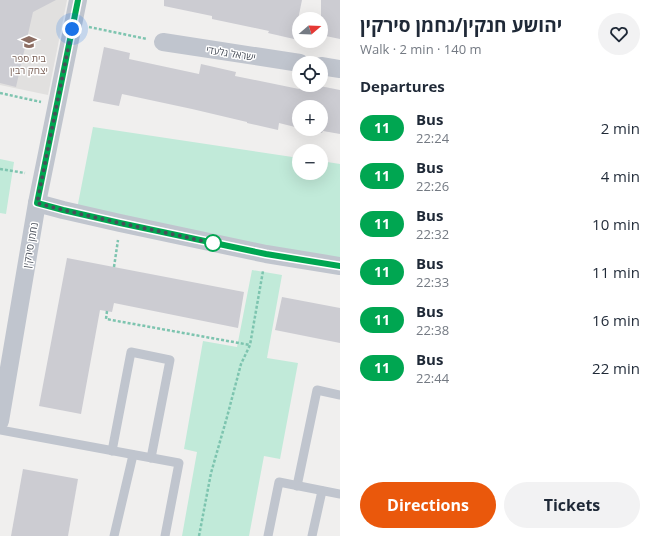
<!DOCTYPE html>
<html lang="en">
<head>
<meta charset="utf-8">
<style>
  :root { --surface:#fff; --page:#f2f2f3; --text:#1f2937; --muted:#747a83; --accent:#ea580c }
  body { margin:0; font-family:"Open Sans",Heebo,sans-serif; background:var(--page); color:var(--text); height:100vh; display:flex; flex-direction:column; font-size:15px; white-space:nowrap }
  * { box-sizing:border-box; margin:0 }
  p { font-size:13px; color:var(--muted) }
  .icon { flex:none; width:22px; height:22px; fill:none; stroke:currentColor; stroke-width:2; stroke-linecap:round; stroke-linejoin:round }
  .map { position:relative; flex:1; overflow:hidden }
  .drawer { display:flex; flex-direction:column; background:var(--surface); width:320px }
  .drawer>* { flex:none }
  .badge { padding:0 8px; border-radius:13px; font-size:14px; line-height:26px }
  .needle { width:26px; rotate:71deg }
  .controls { position:absolute; left:292px; top:12px; display:grid; gap:8px }
  .controls a { display:grid; place-items:center; width:36px; height:36px; border-radius:50%; background:var(--surface); box-shadow:0 4px 16px #0002; font-size:20px }
  .you { position:absolute; width:20px; height:20px; margin:-10px; border:3px solid #fff; border-radius:50%; background:#1a73e8; box-shadow:0 0 0 6px #1a73e833 }
  .map>.badge { position:absolute; translate:-50% -50%; box-shadow:0 0 0 2px #fff }
  h2 { padding:0 20px; font-size:15px; line-height:36px }
  .round { display:grid; place-items:center; flex:none; width:42px; height:42px; border-radius:21px; background:var(--page) }
  .overview { display:flex; align-items:center; justify-content:space-between; height:68px; padding:0 20px }
  h1 { font-size:19px; font-weight:700; line-height:30px }
  .action { display:flex; gap:8px; margin-top:auto; padding:8px 20px }
  .action a { flex:1; height:46px; border-radius:24px; background:var(--accent); color:#fff; font-size:16px; font-weight:700; line-height:46px; text-align:center }
  .action a+a { background:var(--page); color:var(--text) }
  ul { padding:0; list-style:none }
  li { display:flex; align-items:center; gap:12px; height:48px; padding:0 20px }
  li div { flex:1 }
  li b { display:block; font-size:15px }
  li em { font-style:normal }
  li .badge { min-width:44px; font-weight:700; text-align:center }
  main { display:flex; flex:1; min-height:0 }
  .map>svg:first-child { display:block }
  .education { fill:#e1e0df }
  .green { fill:#c1ead9 }
  .building { fill:#ccccd2 }
  .lines { fill:none; stroke-linecap:round; stroke-linejoin:round }
  .path { stroke:#7dc4af; stroke-width:2.5; stroke-dasharray:3 2; stroke-linecap:butt }
  .lane { stroke:#c0c5ce; stroke-width:9 }
  .street { stroke:#c0c5ce; stroke-width:18 }
  .line-casing { stroke:#fff; stroke-width:9 }
  .line { stroke:#00a651; stroke-width:6 }
  .walk { stroke:#484e59; stroke-width:4; stroke-dasharray:0 7.2 }
  .stop-dot { fill:#fff; stroke:#00a651; stroke-width:2 }
  .labels { text-anchor:middle; stroke-width:3; stroke-linejoin:round; paint-order:stroke }
  .street-label { font-size:10px; fill:#484e59; stroke:#fff }
  .education-label { font-size:10px; fill:#785e54; stroke:#fff }
</style>
</head>
<body>
<main>
<div class="map">
<svg width="340" height="536" viewBox="0 0 340 536">
  <rect width="100%" height="100%" fill="#f0efee"/>
  <path class="education" d="M0,0H67L48,95L0,85Z"/>
  <g class="green">
    <path d="M93,127L299,158V173H321V161L340,164V264L76,214Z"/>
    <path d="M0,159L14,162L6,214L0,213Z"/>
    <path d="M252,270L282,275L267,358L298,363L280,459L264,456L249,536H182L197,452L184,449L203,341L237,347Z"/>
  </g>
  <g class="building">
    <path d="M0,0H56L33,12L16,87L0,83Z"/>
    <path d="M164,0H302L294,39L268,33L269,31L212,19V16L164,6Z"/>
    <path d="M321,0H340V39L321,35Z"/>
    <path d="M104,47L130,53L129,59L199,74L201,64L236,72L235,76L299,89L300,85H315L340,90V134L323,131L322,133L305,129H321V107H299V128L279,123L278,130L247,123V122L192,109L122,94L119,106L93,101Z"/>
    <path d="M67,258L244,292L238,328L114,303L112,312L100,310L81,414L39,406Z"/>
    <path d="M282,297L340,308V343L275,330Z"/>
    <path d="M23,469L78,479L68,536H11Z"/>
  </g>
  <g class="lines">
    <g class="path">
      <path d="M89,27L147,39"/>
      <path d="M0,93L41,102"/>
      <path d="M0,169L25,173"/>
      <path d="M114,267L118,240"/>
      <path d="M107,311L106,319L250,345"/>
      <path d="M199,536L211,473L227,417L241,364L250,345L263,271"/>
    </g>
    <g class="lane">
      <path d="M0,430L179,463L165,536"/>
      <path d="M112,451L131,352L170,360L151,458"/>
      <path d="M297,486L317,390L340,395"/>
      <path d="M114,536L133,455"/>
      <path d="M268,536L279,482L340,494"/>
      <path d="M312,536L322,491"/>
    </g>
    <g class="street">
      <path d="M163,42L300,63"/>
      <path d="M321,66L340,69"/>
      <path d="M37,203L63,210L120,223L266,254L340,266"/>
      <path d="M0,421L37,203L78,0"/>
    </g>
  </g>
  <g class="lines">
    <g class="line-casing">
      <path id="line" d="M78,0L37,203L63,210L120,223L266,254L340,266"/>
    </g>
    <use href="#line" class="line"/>
    <path class="walk" d="M72,29L37,203L63,210L120,223L213,243"/>
  </g>
  <defs>
    <g id="school-bare" transform="scale(1.2)"><path d="M0-5L7-2L0 1L-7-2ZM-4 1L0 2.5L4 1V4Q0 6-4 4Z" fill="#8d6e63" stroke="#fff" stroke-width="2.5" paint-order="stroke"/></g>
  </defs>
  <g fill-rule="evenodd">
    <use href="#school-bare" x="29" y="42"/>
  </g>
  <circle class="stop-dot" cx="213" cy="243" r="8"/>
  <g class="labels">
    <g class="street-label">
      <text transform="translate(231 53) rotate(9)" y="4">ישראל גלעדי</text>
      <text transform="translate(30 245) rotate(-80)" y="4">נחמן סירקין</text>
    </g>
    <g class="education-label">
      <text x="29" y="62">בית ספר<tspan x="29" dy="12">יצחק רבין</tspan></text>
    </g>
  </g>
</svg>
<div class="controls">
<a><svg class="needle" viewBox="-14 -14 28 28"><path d="M0-13l5 13h-10z" fill="#e53935"/><path d="M0 13l5-13h-10z" fill="#747a83"/></svg></a>
<a><svg class="icon" aria-label="locate" viewBox="0 0 24 24"><circle cx="12" cy="12" r="6"/><path d="M12 2v4M12 18v4M2 12h4M18 12h4"/></svg></a>
<a>+</a>
<a>−</a>
</div>
<div class="you" style="left:72px;top:29px"></div>
</div>
<section class="drawer">
<div class="overview"><div><h1>יהושע חנקין/נחמן סירקין</h1><p>Walk · 2 min · 140 m</p></div><a class="round"><svg class="icon" aria-label="heart" viewBox="0 0 24 24"><path d="M12 20l-8-8c-3-5 5-10 8-4 3-6 11-1 8 4z"/></svg></a></div>
<h2>Departures</h2>
<ul>
<li><span class="badge" style="background:#00a651;color:#fff">11</span><div><b>Bus</b><p>22:24</p></div><em>2 min</em></li>
<li><span class="badge" style="background:#00a651;color:#fff">11</span><div><b>Bus</b><p>22:26</p></div><em>4 min</em></li>
<li><span class="badge" style="background:#00a651;color:#fff">11</span><div><b>Bus</b><p>22:32</p></div><em>10 min</em></li>
<li><span class="badge" style="background:#00a651;color:#fff">11</span><div><b>Bus</b><p>22:33</p></div><em>11 min</em></li>
<li><span class="badge" style="background:#00a651;color:#fff">11</span><div><b>Bus</b><p>22:38</p></div><em>16 min</em></li>
<li><span class="badge" style="background:#00a651;color:#fff">11</span><div><b>Bus</b><p>22:44</p></div><em>22 min</em></li>
</ul>
<div class="action"><a>Directions</a><a>Tickets</a></div>
</section>
</main>
</body>
</html>
